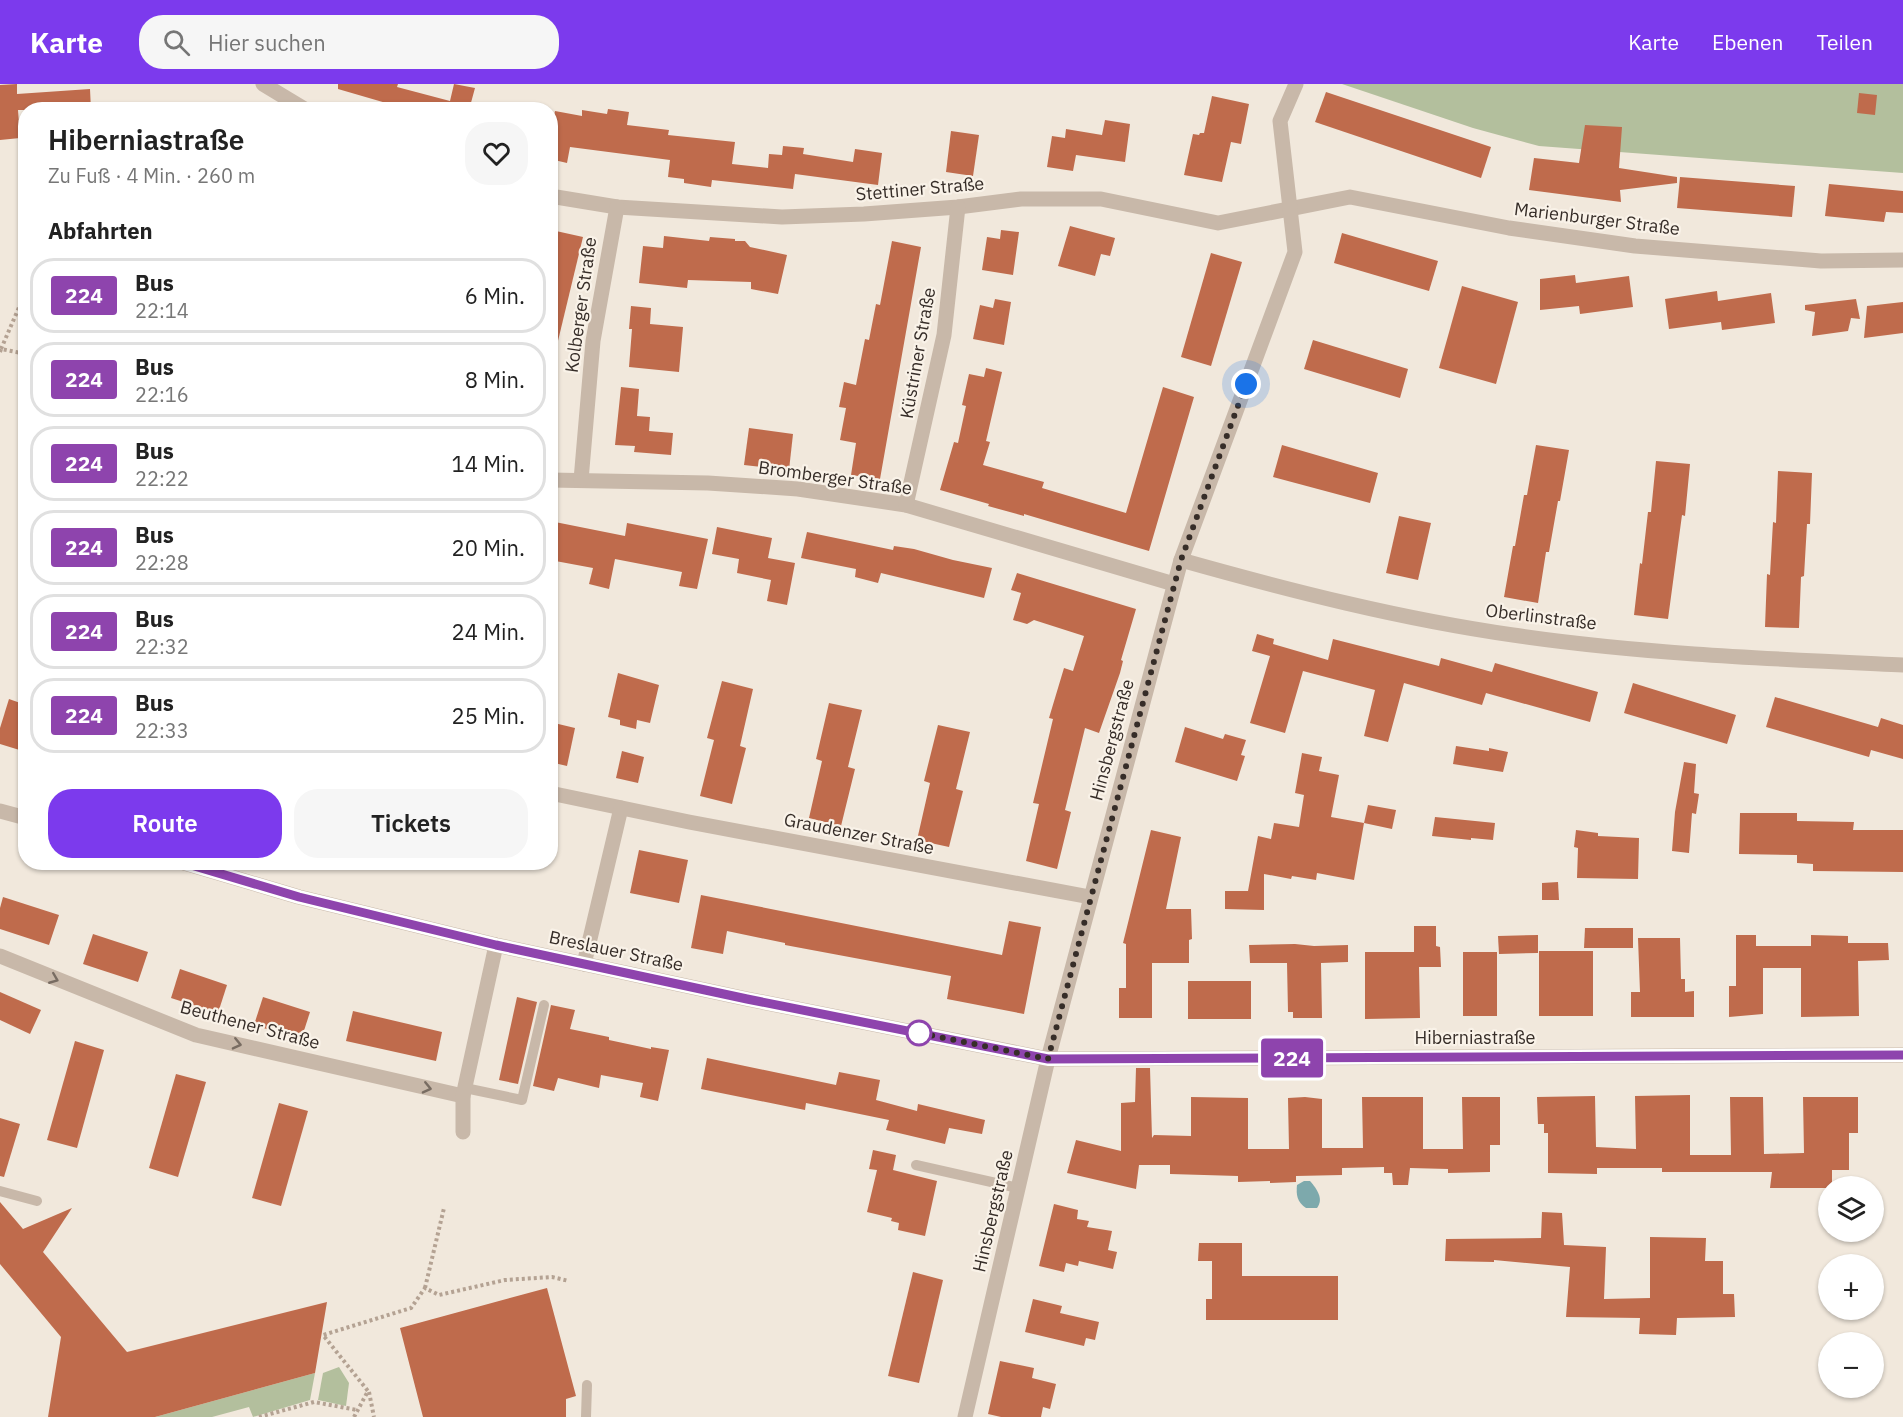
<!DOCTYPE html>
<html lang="de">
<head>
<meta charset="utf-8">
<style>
  :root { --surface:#fff; --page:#f6f6f6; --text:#222; --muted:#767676; --line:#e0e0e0; --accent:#7c3aed }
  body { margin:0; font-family:"IBM Plex Sans",sans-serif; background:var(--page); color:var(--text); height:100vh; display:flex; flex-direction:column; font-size:22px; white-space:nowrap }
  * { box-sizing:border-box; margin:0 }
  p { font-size:20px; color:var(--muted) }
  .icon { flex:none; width:33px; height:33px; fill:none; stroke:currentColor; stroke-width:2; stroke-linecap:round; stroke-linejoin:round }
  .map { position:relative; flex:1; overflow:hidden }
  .details { position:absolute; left:18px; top:18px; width:540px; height:768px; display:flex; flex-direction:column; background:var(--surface); border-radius:24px; box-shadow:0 2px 4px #0004 }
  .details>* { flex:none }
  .badge { padding:0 12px; border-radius:4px; font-size:21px; line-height:39px }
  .tools { position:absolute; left:1818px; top:1092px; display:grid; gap:12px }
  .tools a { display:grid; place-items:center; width:66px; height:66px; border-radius:50%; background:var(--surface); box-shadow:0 2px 4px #0004; font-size:30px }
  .you { position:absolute; width:30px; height:30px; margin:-15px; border:4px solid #fff; border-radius:50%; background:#1a73e8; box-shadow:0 0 0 9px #1a73e833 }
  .map>.badge { position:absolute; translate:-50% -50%; box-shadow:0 0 0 3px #fff }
  h2 { padding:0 30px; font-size:22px; line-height:54px }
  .round { display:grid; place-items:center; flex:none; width:63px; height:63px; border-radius:24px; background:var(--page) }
  .summary { display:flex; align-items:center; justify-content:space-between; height:102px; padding:0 30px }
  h1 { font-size:28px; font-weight:600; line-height:45px }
  .button { display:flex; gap:12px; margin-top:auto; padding:12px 30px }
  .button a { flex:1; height:69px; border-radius:24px; background:var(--accent); color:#fff; font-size:24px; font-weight:600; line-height:69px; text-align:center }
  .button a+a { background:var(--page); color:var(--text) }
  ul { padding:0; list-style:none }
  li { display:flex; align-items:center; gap:18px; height:75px; margin:0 12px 9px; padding:0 18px; border:3px solid var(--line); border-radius:24px }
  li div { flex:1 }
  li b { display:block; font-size:22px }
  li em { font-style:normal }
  li .badge { min-width:66px; font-weight:700; text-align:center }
  header { display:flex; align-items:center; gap:36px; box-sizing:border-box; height:84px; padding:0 30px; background:var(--accent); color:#fff }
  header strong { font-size:28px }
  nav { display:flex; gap:33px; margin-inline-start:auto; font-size:21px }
  .search { width:420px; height:54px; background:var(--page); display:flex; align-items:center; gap:15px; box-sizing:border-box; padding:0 21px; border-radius:24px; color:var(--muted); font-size:22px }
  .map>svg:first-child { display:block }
  .green { fill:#b3bf9d }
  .water { fill:#7da9ac }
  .building { fill:#bf6b4c }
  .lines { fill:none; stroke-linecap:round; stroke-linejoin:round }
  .path { stroke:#b4a293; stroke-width:4; stroke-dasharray:3 3; stroke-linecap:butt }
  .lane { stroke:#c8b8a9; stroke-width:10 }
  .street { stroke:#c8b8a9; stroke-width:15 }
  .oneway { stroke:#786c62 }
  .line-casing { stroke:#fff; stroke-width:14 }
  .line { stroke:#8e44ad; stroke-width:9 }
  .walk { stroke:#362d28; stroke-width:6; stroke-dasharray:0 10.8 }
  .stop-dot { fill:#fff; stroke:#8e44ad; stroke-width:3 }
  .labels { text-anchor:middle; stroke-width:4.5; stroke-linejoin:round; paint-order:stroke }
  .street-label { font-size:18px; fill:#362d28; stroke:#f9f2e8 }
</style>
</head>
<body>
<header>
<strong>Karte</strong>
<div class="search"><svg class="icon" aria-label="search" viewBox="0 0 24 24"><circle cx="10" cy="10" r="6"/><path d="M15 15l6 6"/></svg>Hier suchen</div>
<nav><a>Karte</a><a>Ebenen</a><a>Teilen</a></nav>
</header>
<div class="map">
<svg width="1903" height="1333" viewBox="0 0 1903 1333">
  <rect width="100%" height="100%" fill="#f1e8dc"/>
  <g class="green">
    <path d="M1342,0H1903V89L1539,62L1473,44Z"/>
    <path d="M339,1283L349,1299L346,1322L318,1316L323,1289Z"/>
    <path d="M315,1289L310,1316L253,1333L249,1323L212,1333H155Z"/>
  </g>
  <path class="water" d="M1304,1097H1310C1317,1105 1324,1115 1317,1124H1306C1297,1118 1296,1111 1297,1101Z"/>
  <g class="building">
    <path d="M17,0V10L90,5L91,26H18L20,54L0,56V1Z"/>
    <path d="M338,0H398L397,3L450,17L454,0L475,4L469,26H391L393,21L338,5Z"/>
    <path d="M1326,8L1491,63L1481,94L1315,38Z"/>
    <path d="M1859,9L1877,11L1875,31L1857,29Z"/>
    <path d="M1212,12L1249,20L1241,60L1231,58L1222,98L1184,91L1193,50L1199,51L1200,49H1204Z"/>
    <path d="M608,25L629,28L627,41L669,46L668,51L735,58L732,80L768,84L769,70L782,71L783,62L804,64L803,70L853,78L855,65L882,69L878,101L795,90L793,105L712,96L711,103L684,99V95L668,93L670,76L570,63L567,79L550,75V51L555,27L582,32V26L607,30Z"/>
    <path d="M1105,36L1130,40L1125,78L1076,71L1073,87L1047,83L1052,52L1065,54L1066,45L1102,51Z"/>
    <path d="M1585,41L1622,43L1619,84L1677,93V99L1620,106L1621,118L1529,106L1534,74L1579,79Z"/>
    <path d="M951,47L979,51L973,92L946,88Z"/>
    <path d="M1680,93L1795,102L1792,133L1677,124Z"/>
    <path d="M1829,100L1903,107V129L1886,128L1884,138L1825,132Z"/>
    <path d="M1070,142L1115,154L1110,172L1101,170L1095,192L1058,182Z"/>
    <path d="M1001,146L1019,148L1013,191L982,186L987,153L1000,155Z"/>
    <path d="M556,147L583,153L557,261L550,260V172Z"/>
    <path d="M1342,149L1438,177L1429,207L1334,179Z"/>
    <path d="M664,152L709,157L710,153L735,155V157H745L750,163L787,171L778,210L751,205V198L688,196L687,204L639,199L643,162L663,164Z"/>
    <path d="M892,157L921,163L880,395L851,391L856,359L840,356L846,324L839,323L844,298L856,301L865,255L869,256L876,220L880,221Z"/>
    <path d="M1211,169L1242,178L1211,282L1181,273Z"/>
    <path d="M1575,191L1576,199L1629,192L1633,223L1580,230L1579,222L1540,226V195Z"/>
    <path d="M1462,202L1518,218L1496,300L1439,284Z"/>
    <path d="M1717,207L1718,217L1771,209L1775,239L1722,246L1721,238L1669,245L1665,215Z"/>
    <path d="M995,215L1011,218L1004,261L973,255L980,221L993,224Z"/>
    <path d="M1856,215L1860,235L1851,234L1848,247L1812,252L1815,228L1805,226V221Z"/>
    <path d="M1903,218V249L1864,254L1867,222Z"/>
    <path d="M631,222L651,224L650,240L683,243L679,288L629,283L632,245H629Z"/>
    <path d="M1313,256L1408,285L1400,314L1304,285Z"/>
    <path d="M986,284L1002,288L986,357L990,358L983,381L1044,398L1042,404L1126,429L1163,303L1194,313L1149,467L1024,430V432L988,422L989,420L940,406L954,358L958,359L966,322L962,321L969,290L984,293Z"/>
    <path d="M621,303L639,305L637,332L650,333L649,347L673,349L671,371L634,368L635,362L615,361Z"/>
    <path d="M749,344L793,350L789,386L744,381Z"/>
    <path d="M1282,361L1378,389L1370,419L1273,393Z"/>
    <path d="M1536,361L1569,366L1560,417H1558L1549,468H1546L1538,519L1504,513L1513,462H1515L1524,411H1527Z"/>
    <path d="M1656,377L1690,380L1685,432L1682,431L1668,535L1634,531L1640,479L1642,480L1648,428H1651Z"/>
    <path d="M1778,387L1812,389L1810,440H1807L1804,492L1801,493L1799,544L1765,543L1767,490L1770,491L1773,438L1776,439Z"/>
    <path d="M1399,432L1431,439L1418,496L1386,489Z"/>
    <path d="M550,437L625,452L627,439L708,455L697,505L679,502L682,488L615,475L609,505L589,500L593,484L550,476Z"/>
    <path d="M717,443L772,454L768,474L795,479L787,521L767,517L771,496L737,489L739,475L712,470Z"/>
    <path d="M807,448L893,466L894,462L914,465L953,476L992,484L984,514L881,489L878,499L855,493L856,485L801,474Z"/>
    <path d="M1017,489L1136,525L1121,576L1123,577L1120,589L1099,649L1085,644L1065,726L1071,728L1057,785L1026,777L1039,720L1033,719L1053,635L1049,634L1064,584L1073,587L1084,552L1034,536L1027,540L1013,536L1021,509L1011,506Z"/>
    <path d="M1257,550L1274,555L1273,560L1328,576L1333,555L1439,582L1441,574L1492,588L1495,579L1598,608L1590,638L1486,609L1482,621L1404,599L1388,658L1364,652L1375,606L1303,587L1285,649L1250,639L1270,572L1252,567Z"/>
    <path d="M618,589L659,601L650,639L637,636L636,645L620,641V636L608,633Z"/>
    <path d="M722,597L753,605L740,662L746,664L732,720L700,712L714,656L707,654Z"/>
    <path d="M1633,599L1736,631L1727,660L1624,629Z"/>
    <path d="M1775,613L1878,643L1881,634L1903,641V675L1871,666L1869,673L1766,643Z"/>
    <path d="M9,615L26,621V668L0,660V644Z"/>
    <path d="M829,619L862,626L848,683L855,685L841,742L809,734L822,677L816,675Z"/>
    <path d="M550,638L575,644L567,682L550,678Z"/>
    <path d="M938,641L970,648L956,705L963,707L949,763L917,756L930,699L924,697Z"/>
    <path d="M1185,643L1223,655L1225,650L1246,656L1241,671L1245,672L1237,697L1175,678Z"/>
    <path d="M1456,662L1489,667V664L1508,668L1503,688L1453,680Z"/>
    <path d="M622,667L644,673L638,699L616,694Z"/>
    <path d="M1302,669L1322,673L1319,687L1339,691L1331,733L1364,739L1354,796L1317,789L1316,796L1292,792L1291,795L1264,790V826L1225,825V807H1248L1258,752L1271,755L1274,739L1299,743L1304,711L1295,709Z"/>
    <path d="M1684,678L1696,680L1694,709L1699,710L1696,730L1692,729L1689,769L1672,767L1675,728Z"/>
    <path d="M1368,721L1396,726L1392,745L1364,739Z"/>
    <path d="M1740,729H1797V737L1854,738L1853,746H1903V788L1813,787V780L1797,779V771L1739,770Z"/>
    <path d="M1435,733L1495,739L1493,756L1471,754V756L1432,752Z"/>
    <path d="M1151,746L1181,753L1166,825H1191L1192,855L1189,856V879H1152V934H1119V904H1126V860L1123,859Z"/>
    <path d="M1576,746L1598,749V752L1639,754L1638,795L1577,794L1578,764L1574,763Z"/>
    <path d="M639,766L688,776L679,819L630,809Z"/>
    <path d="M1558,798L1559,816H1542V799Z"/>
    <path d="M701,811L1002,871L1009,837L1041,843L1024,930L947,915L951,892L785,861V859L727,847L723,870L691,864Z"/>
    <path d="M3,813L59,831L49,861L0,845V824Z"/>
    <path d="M1414,842H1436V862L1440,863L1441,883H1419L1420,934L1365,935V868H1414Z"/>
    <path d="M1585,844H1633V864H1584Z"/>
    <path d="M93,850L148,868L138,898L83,880Z"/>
    <path d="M1538,851V869L1499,870L1498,852Z"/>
    <path d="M1736,851H1756V862H1811V851L1848,852V859H1888L1889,876L1858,877L1859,932L1801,933V884H1763V930L1729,933V902H1736Z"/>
    <path d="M1638,854H1680L1681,895H1685V908L1694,907V933H1631V908H1640Z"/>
    <path d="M1295,860L1314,862L1348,861V878L1321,879L1322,934H1293V928H1288L1287,879H1250L1249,861Z"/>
    <rect x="1539" y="867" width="54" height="65"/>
    <rect x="1463" y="868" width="34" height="64"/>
    <path d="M180,885L227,901L218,929L171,914Z"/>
    <rect x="1188" y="897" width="63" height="38"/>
    <path d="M0,908L41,926L30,950L0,936Z"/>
    <path d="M263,913L310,928L301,956L254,941Z"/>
    <path d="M517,913L537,918L518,1000L499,996Z"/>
    <path d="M551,921L575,926L570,945L609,953V956L651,965V963L669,966L658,1017L640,1013L643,999L601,991L599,1004L558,994L554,1007L533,1002Z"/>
    <path d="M353,927L442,948L436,977L346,957Z"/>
    <path d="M75,957L104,966L77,1064L47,1056Z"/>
    <path d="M707,974L836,1001L839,988L880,996L876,1016L917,1027L918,1020L985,1036L982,1050L949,1044L945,1060L886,1046L889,1036L806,1019L805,1026L701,1005Z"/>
    <path d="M1136,984H1150L1152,1054L1154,1051L1191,1052V1013L1248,1014V1065H1289L1288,1014L1305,1013L1322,1015V1064H1363L1362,1013H1423V1065H1463L1462,1013H1500V1061H1490V1088L1448,1089V1085L1410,1084L1408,1101H1393L1392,1089H1384V1083L1342,1084V1091L1296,1092V1098L1270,1099V1097L1238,1098V1092L1170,1090V1081H1139L1136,1105L1067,1089L1076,1056L1121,1067V1019L1135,1018Z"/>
    <path d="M176,990L206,998L178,1093L149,1084Z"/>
    <path d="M1690,1011V1071H1731L1730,1013H1763L1764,1070L1804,1069L1803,1013H1858V1049H1849V1086H1832V1102L1828,1104H1770L1772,1088H1662V1084H1597V1090L1548,1089V1049H1544V1040H1538L1537,1013L1595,1012L1596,1063L1636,1065L1635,1012Z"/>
    <path d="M279,1019L308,1027L281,1122L252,1114Z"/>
    <path d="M0,1034L20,1040L4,1093L0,1092Z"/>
    <path d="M873,1066L896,1071L893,1086L937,1097L925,1152L898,1146L899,1139L891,1137L892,1134L867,1128L877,1086L869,1085Z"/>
    <path d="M0,1118L23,1145L72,1124L43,1168L127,1268L327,1218L315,1289L155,1333H48L61,1253L0,1180Z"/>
    <path d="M1054,1120L1078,1126L1077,1135L1089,1137L1087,1143L1112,1147L1108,1166L1117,1168L1113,1185L1079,1177L1078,1182L1066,1179L1064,1188L1039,1182Z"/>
    <path d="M1542,1128L1562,1129L1564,1161L1606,1163L1604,1215L1650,1214V1153L1706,1154L1705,1177H1723V1210H1734L1735,1233L1677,1234L1676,1251L1639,1250L1640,1234L1566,1233L1570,1183L1494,1176V1178L1445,1177L1446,1155L1541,1154Z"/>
    <path d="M1199,1159H1242V1192H1338V1236H1206V1215H1212V1177H1198Z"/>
    <path d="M913,1188L943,1196L919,1299L888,1292Z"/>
    <path d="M547,1204L576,1312L566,1315V1333H423L400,1244Z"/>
    <path d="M1033,1215L1062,1222L1060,1229L1099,1238L1095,1256L1086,1254L1084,1262L1025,1248Z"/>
    <path d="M1000,1277L1034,1284L1032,1294L1056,1300L1050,1325L1043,1323L1041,1333H1001L988,1330Z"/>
  </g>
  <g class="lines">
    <g class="path">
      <path d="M1,265L26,207"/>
      <path d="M0,268L1,265L26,270"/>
      <path d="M425,1204L444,1124"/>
      <path d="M369,1308L374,1333"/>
      <path d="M259,1333L314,1318L357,1326"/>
      <path d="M354,1333L368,1307L323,1251L411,1224L425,1204L439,1211L505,1196L552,1193L569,1197"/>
    </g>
    <g class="lane">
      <path d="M465,1004L522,1016L544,921"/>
      <path d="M916,1081L1018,1104"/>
      <path d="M0,1107L37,1117"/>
      <path d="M586,1333L587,1301"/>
    </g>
    <g class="street">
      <path d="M263,0L306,26"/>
      <path d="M550,112L617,123L782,133L864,130L958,123L1021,115H1101L1218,139L1350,113L1509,144L1635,162L1821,177L1903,176"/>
      <path d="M550,396L708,399L798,405L906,421L1174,500"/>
      <path d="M581,396L593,257L617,123"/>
      <path d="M906,421L944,251L958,123"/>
      <path d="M1181,476C1291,507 1401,535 1513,551C1642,570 1773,575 1903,581"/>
      <path d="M550,709L689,738L1090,813"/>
      <path d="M0,727L26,734"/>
      <path d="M181,778L299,813L496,861L747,915L1048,975L1903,971"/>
      <path d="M0,872L196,951L463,1012"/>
      <path d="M584,880L621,724"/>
      <path d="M463,1048V1012L496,861"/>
      <path d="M965,1333L1048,975L1181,476L1295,168L1280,37L1296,0"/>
    </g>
  </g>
  <defs><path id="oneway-chevron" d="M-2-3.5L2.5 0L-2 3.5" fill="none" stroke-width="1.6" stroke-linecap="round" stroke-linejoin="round" transform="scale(1.5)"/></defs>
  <g class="oneway">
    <use href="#oneway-chevron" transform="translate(54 895) rotate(22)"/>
    <use href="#oneway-chevron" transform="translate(237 960) rotate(13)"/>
    <use href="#oneway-chevron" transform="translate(427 1004) rotate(13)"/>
  </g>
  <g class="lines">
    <g class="line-casing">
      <path id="line" d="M181,778L299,813L496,861L747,915L1048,975L1903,971"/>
    </g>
    <use href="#line" class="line"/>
    <path class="walk" d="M919,949L915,948L1048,975L1181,476L1246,300"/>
  </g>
  <circle class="stop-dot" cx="919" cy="949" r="12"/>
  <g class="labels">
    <g class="street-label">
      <text transform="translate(920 105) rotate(-5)" y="6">Stettiner Straße</text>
      <text transform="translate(1597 135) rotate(7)" y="6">Marienburger Straße</text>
      <text transform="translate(581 221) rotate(-82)" y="6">Kolberger Straße</text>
      <text transform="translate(918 269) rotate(-80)" y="6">Küstriner Straße</text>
      <text transform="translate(835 394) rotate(8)" y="6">Bromberger Straße</text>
      <text transform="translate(1541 533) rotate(7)" y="6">Oberlinstraße</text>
      <text transform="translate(1112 656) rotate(-75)" y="6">Hinsbergstraße</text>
      <text transform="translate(859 750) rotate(11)" y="6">Graudenzer Straße</text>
      <text transform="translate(616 867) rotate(12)" y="6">Breslauer Straße</text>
      <text transform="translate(250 941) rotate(15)" y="6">Beuthener Straße</text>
      <text x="1475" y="960">Hiberniastraße</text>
      <text transform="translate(993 1127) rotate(-77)" y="6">Hinsbergstraße</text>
    </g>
  </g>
</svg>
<div class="tools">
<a><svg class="icon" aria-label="layers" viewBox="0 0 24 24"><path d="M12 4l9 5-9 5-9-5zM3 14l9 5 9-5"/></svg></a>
<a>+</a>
<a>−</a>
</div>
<div class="you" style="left:1246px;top:300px"></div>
<b class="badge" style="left:1292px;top:974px;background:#8e44ad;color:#fff">224</b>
<section class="details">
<div class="summary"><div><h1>Hiberniastraße</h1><p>Zu Fuß · 4 Min. · 260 m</p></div><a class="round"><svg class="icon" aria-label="heart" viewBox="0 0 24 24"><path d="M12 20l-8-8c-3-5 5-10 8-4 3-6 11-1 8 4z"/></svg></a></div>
<h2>Abfahrten</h2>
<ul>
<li><span class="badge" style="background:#8e44ad;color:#fff">224</span><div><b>Bus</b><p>22:14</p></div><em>6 Min.</em></li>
<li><span class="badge" style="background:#8e44ad;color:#fff">224</span><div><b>Bus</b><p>22:16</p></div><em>8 Min.</em></li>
<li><span class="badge" style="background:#8e44ad;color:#fff">224</span><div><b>Bus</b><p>22:22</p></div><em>14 Min.</em></li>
<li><span class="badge" style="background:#8e44ad;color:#fff">224</span><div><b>Bus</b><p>22:28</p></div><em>20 Min.</em></li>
<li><span class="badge" style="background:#8e44ad;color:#fff">224</span><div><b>Bus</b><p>22:32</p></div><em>24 Min.</em></li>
<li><span class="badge" style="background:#8e44ad;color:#fff">224</span><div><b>Bus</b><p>22:33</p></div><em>25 Min.</em></li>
</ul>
<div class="button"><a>Route</a><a>Tickets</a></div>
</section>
</div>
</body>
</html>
